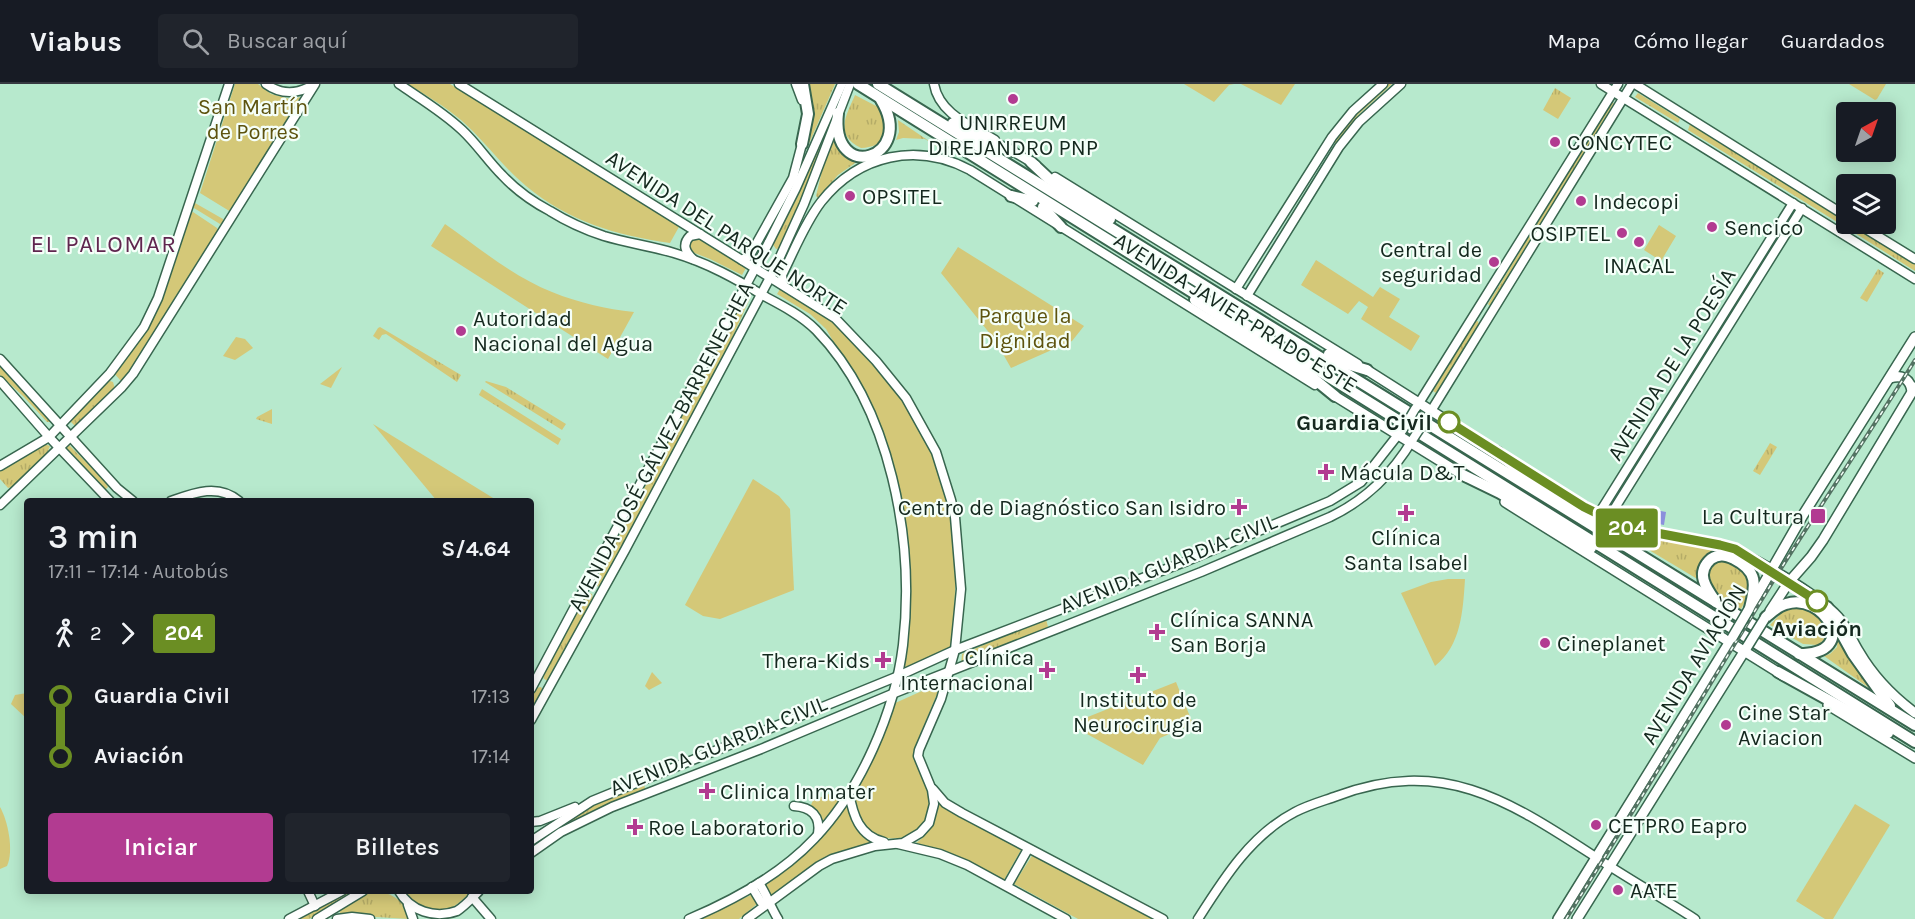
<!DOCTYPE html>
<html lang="es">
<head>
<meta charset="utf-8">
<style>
  :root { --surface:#171b24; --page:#20242c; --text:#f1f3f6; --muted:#9ea1a6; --line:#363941; --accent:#b23b91 }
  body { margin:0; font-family:Karla,sans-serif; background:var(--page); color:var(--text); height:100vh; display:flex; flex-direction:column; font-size:22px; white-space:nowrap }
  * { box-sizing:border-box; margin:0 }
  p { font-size:20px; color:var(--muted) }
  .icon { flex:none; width:33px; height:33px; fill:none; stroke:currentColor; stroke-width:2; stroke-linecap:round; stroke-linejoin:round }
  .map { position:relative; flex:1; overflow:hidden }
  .details { position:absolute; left:24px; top:414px; width:510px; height:396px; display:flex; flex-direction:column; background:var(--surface); border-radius:6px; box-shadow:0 3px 15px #0003 }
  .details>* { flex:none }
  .badge { padding:0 12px; border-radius:4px; font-size:21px; line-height:39px }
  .needle { width:39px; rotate:40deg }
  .tools { position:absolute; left:1836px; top:18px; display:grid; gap:12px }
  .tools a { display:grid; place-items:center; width:60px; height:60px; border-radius:6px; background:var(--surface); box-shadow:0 3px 15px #0003; font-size:30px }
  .map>.badge { position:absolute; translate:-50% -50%; box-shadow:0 0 0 3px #fff }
  .legs { display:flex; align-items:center; gap:9px; height:66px; padding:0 24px; font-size:20px }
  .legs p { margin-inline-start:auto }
  .head { display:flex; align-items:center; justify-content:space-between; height:102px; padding:0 24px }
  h1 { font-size:33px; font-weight:600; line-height:45px }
  .button { display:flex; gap:12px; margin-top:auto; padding:12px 24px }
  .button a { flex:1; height:69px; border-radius:6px; background:var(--accent); color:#fff; font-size:24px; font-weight:600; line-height:69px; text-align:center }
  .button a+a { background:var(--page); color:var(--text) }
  ul { padding:0 24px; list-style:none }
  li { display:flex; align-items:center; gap:21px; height:60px; font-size:22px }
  li i { display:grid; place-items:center; width:9px; height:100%; margin:0 8px; background:currentColor }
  li i::after { content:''; width:15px; height:15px; margin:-8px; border:4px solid; border-radius:50%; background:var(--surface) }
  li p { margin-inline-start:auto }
  li:first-child i { background:linear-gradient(#0000 50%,currentColor 0) }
  li:last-child i { background:linear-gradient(currentColor 50%,#0000 0) }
  header { display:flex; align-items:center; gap:36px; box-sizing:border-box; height:84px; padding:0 30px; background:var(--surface); border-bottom:2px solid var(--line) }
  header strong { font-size:28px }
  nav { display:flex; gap:33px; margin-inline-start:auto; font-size:21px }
  .search { width:420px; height:54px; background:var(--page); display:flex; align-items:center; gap:15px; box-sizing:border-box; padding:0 21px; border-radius:6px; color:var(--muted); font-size:22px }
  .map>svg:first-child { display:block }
  .grass { fill:url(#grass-tufts) }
  .park { fill:#d4c878 }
  .water { fill:#8b8fdc }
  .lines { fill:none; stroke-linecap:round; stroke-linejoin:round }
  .secondary-casing { stroke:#38664f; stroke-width:11 }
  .primary-casing { stroke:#38664f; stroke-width:12 }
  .highway-casing { stroke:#38664f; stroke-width:14 }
  .secondary { stroke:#fff; stroke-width:8 }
  .primary { stroke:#fff; stroke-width:9 }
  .highway { stroke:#fff; stroke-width:10 }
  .rail-casing { stroke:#537262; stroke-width:4 }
  .rail { stroke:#f5fff9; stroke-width:1.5; stroke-dasharray:4.5; stroke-linecap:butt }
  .secondary-bridge-casing { stroke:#38664f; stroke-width:11; stroke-linecap:butt }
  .primary-bridge-casing { stroke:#38664f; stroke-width:12; stroke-linecap:butt }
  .secondary-bridge { stroke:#fff; stroke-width:8 }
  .primary-bridge { stroke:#fff; stroke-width:9 }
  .line-1-casing { stroke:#fff; stroke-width:14 }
  .line-1 { stroke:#6b8e23; stroke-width:9 }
  .poi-dot { fill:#b23b91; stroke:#f5fff9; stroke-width:2 }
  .stop-1-dot { fill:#fff; stroke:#6b8e23; stroke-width:3 }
  .labels { text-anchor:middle; stroke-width:4.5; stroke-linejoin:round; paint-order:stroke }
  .park-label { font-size:22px; fill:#5d530e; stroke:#f5fff9 }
  .poi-label { font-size:22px; fill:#14281e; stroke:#f5fff9; text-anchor:start }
  .street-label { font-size:22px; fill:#14281e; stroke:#f5fff9 }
  .stop-label { font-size:22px; font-weight:bold; fill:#14281e; stroke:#f5fff9; text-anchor:end }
  .neighbourhood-label { font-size:24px; letter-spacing:1.5px; fill:#60264f; stroke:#f5fff9 }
</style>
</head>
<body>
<header>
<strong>Viabus</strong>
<div class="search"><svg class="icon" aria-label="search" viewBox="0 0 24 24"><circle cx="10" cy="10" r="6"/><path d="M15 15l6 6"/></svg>Buscar aquí</div>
<nav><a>Mapa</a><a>Cómo llegar</a><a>Guardados</a></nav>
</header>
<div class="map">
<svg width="1915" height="835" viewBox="0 0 1915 835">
  <defs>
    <pattern id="grass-tufts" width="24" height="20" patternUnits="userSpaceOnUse" patternTransform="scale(1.5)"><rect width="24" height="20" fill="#d4c878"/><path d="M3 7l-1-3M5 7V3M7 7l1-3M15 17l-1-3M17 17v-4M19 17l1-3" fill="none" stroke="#b5ac67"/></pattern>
  </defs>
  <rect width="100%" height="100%" fill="#b7e9cd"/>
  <g class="grass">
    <path d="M806,0H835L808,62L806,60C810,39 814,21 806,0Z"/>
    <path d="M1386,0H1392L1358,31L1338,61L1333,57L1361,23Z"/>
    <path d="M1555,4L1571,14L1558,35L1543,26Z"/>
    <path d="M1638,9L1680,35L1678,39L1635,13Z"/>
    <path d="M855,11L878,23L885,30C885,51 885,63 861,64C834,51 846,32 855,11Z"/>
    <path d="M1611,18L1614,19L1600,42V46L1490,222L1488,220Z"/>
    <path d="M898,36L945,68L925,55L903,54L896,56L899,48Z"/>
    <path d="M1690,40L1845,136L1842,141L1688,46Z"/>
    <path d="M830,53L842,67L861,75L838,91L818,114L816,112Z"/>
    <path d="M817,63H820L800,122L780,164L776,165L772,159L797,114Z"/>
    <path d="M195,119L223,135V139L220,140L194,124L193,120Z"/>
    <path d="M1853,140L1915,180V187L1850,146Z"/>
    <path d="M1878,185L1884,189L1867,218L1860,214Z"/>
    <path d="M746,209L751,212L731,256L602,500L600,503L597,502V495Z"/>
    <path d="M1478,237L1479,242L1436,309L1433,307L1474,238Z"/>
    <path d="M380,243L461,291L457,298L386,250L382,251L379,256L373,252L378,244Z"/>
    <path d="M0,282L51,336V338H47L24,313L0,291Z"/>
    <path d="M107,296L113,298L115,305L75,342L69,336Z"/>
    <path d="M486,297L506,303L566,340L562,346L485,298Z"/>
    <path d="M482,305L561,355L558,361L479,311Z"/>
    <path d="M272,325V340L256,335L257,333Z"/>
    <path d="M1770,359L1777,363L1760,391L1753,387Z"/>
    <path d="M44,360L50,362L47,369L14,402L8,404L0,395V385Z"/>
    <path d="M69,361L105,397L108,403L105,406L67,365V362Z"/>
    <path d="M1619,448L1719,467C1705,469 1693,481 1699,496Z"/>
    <path d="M1719,475C1748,484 1757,497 1741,525C1723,512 1709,509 1707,485Z"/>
    <path d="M589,509L592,510L593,515L551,595L548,597L544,595L543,592L582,513Z"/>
    <path d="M1797,523L1810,526L1827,539L1828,552L1818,561L1803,560L1770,541L1783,527Z"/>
    <path d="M1046,535L1048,543L961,580L962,570Z"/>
    <path d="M1838,549L1851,576L1872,606L1824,572L1830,570L1837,563Z"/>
    <path d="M652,588L662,599L649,606L645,602Z"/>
    <path d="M541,603L544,608L531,631V612L535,604Z"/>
    <path d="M642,699H644L645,705L642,708L531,765V760L590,723Z"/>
    <path d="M832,709L838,714L839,717L824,737L821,736L818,729L811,721L813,716Z"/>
    <path d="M348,807H358L309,835H295Z"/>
    <path d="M369,807C390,807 404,815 410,835L341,831L339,826L361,810Z"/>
  </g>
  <g class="park">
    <path d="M235,0H258L271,10L290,15L301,13L231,128L200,109Z"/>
    <path d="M407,0H450L680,141L670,159C615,151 570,138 526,102C502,82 484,56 461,36C444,22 426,11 407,0Z"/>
    <path d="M1184,0H1234L1229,1L1214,18Z"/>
    <path d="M1241,0H1295L1281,21Z"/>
    <path d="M1849,0H1886L1877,15L1875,16Z"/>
    <path d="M193,128L217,144L218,147L125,296H120L114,289L144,247L190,130Z"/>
    <path d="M445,140C479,164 514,193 552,208C579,219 606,225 634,228L608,275L431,162Z"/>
    <path d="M1659,141L1676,152L1661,177L1644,166Z"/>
    <path d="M700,154L746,184L742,191L710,175L692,168L689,162L691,156Z"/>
    <path d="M958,163L1084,242L1072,257L1011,284L995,256L941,189Z"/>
    <path d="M1316,176L1373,213L1380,203L1400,215L1389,233L1420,252L1411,267L1361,235L1368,223L1359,217L1348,230L1301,201Z"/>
    <path d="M780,205L838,242L885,292L902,316L938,382L949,424L956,488L952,565L902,588L909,547L907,486L901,417L888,361L865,311L826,245L810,230L777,210Z"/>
    <path d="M236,253L245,255L253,264L235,276L223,272Z"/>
    <path d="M342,283L331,304L320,300Z"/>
    <path d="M373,340L498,417H437Z"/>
    <path d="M753,395L779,412L790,425L794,506L720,535L703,532L685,521Z"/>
    <path d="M1448,495H1465C1463,527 1461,562 1435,582L1401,509L1431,498Z"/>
    <path d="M942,598L914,665C917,685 932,703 929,723C923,768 856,763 855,719C855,701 868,683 875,667C881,652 887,636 893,620Z"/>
    <path d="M1176,598L1193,640L1160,654L1143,681L1078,645L1077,641L1080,636Z"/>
    <path d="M27,609V635L11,620L15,611Z"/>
    <path d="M939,718L1021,766L1004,796L940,766L916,759C931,749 937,735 939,718Z"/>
    <path d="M848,719C849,736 858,748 872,758L821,775L772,812L764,802L789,783Z"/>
    <path d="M1855,720L1890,741L1833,835H1825L1796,817Z"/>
    <path d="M0,723C8,737 14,767 7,782L0,785Z"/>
    <path d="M1033,770L1156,835H1078L1014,800Z"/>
    <path d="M404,807H472C465,813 458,821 449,825C433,832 412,821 404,807Z"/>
    <path d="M753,810L758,819L739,835H700Z"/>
  </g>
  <path class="water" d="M1645,424L1666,428L1664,441L1643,437Z"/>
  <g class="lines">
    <g class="secondary-casing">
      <g id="secondary">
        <path d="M266,0C281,11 298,10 313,1"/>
        <path d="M399,0C421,15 443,28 462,46C477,60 488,77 502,91C515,105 533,118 550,127C566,137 586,146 604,152C627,159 651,162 674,169C708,179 736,195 766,213C783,222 802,232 816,246C891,323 915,457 903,561C895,627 861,706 814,755C780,791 734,816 689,835"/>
        <path d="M459,0L835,234L876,277L906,314L936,368L951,416L955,433L961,505L955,566L941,615L919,666L918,672L932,706L934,720L929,739L920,749L903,759L875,762L832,775L819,782L747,835"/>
        <path d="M796,0L802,16"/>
        <path d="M934,0C939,30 972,42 995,56"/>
        <path d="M1601,0L1915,195"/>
        <path d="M1635,0L1846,132"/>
        <path d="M1009,65L1036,81"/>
        <path d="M1055,93L1358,280"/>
        <path d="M1858,140L1915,175"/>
        <path d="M1840,148L1845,146L1849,140"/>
        <path d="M693,175C685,168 682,160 690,152L700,150"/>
        <path d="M742,176L750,171L793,94L803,56"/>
        <path d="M783,200L782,191C794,167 805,139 821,118C859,70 917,58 970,86L1315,301"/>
        <path d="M1236,205L1332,53L1353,27L1383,0"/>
        <path d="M1247,212L1339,63L1359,38L1401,0"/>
        <path d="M0,275L117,404L133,417"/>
        <path d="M0,297L49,353L110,417"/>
        <path d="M1416,324L1618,0"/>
        <path d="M1428,332L1632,0"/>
        <path d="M0,382L49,353L110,289L144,243L158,214L229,0"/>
        <path d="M171,417C193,409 218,399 239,417"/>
        <path d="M0,421L122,303L133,290L315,0"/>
        <path d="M1598,431L1793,119"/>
        <path d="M1608,435L1802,124"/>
        <path d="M531,605L769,158L796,104L842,0"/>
        <path d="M531,636L625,466L774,186L804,120L850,0"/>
        <path d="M933,705L945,719L962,729L1163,835"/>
        <path d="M849,709C853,731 859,752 884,758"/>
        <path d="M794,722C811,723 821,732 818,750"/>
        <path d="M531,738L540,737L575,723"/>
        <path d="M531,757L592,717L896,593L955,566L1187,477L1330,417L1361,398L1401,347"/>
        <path d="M898,760L940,770L967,781L1066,835"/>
        <path d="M531,769L561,748L612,723L761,665L892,610L1201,488L1330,433C1367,415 1392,390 1413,355"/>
        <path d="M759,799C767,811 770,822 778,835"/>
        <path d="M1007,802L1028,765"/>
        <path d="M752,803L761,818L768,819"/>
        <path d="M308,807L315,822"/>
        <path d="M399,807C410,827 435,835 457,827C465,822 472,814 479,807"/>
        <path d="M472,813L491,835"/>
        <path d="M408,821L413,835"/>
        <path d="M289,835L342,807"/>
        <path d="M317,835L363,807"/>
        <path d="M337,835L352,833L370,835"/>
        <path d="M1198,835C1224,794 1251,751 1295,728C1308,721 1323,717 1337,712C1441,673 1506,715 1591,770C1625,793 1661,813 1695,835"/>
      </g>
    </g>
    <g class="primary-casing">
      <g id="primary">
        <path d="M1367,286L1501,371"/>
        <path d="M1890,294C1902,290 1910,295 1912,307"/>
        <path d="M1335,312L1466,393"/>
        <path d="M1505,418L1784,592"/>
        <path d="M1579,420L1625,443L1720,461C1749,470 1817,510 1838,533C1847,543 1852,557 1859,568C1873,592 1892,612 1915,629"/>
        <path d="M1752,520L1803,431L1915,253"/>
        <path d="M1770,527L1789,498L1811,473L1823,456L1915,303"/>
        <path d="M1828,621L1915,674"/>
        <path d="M1558,835L1732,554"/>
        <path d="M1577,835L1747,563"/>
      </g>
    </g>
    <g class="highway-casing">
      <g id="highway">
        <path d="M858,0L1915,658"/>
        <path d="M878,0L1915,641"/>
        <path d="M838,29C830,101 917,75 881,16"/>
        <path d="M953,39L990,59L1012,67"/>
        <path d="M802,60L808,30L803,0"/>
        <path d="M1031,78L1048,94L1110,135"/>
        <path d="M1011,112L1033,117"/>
        <path d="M1043,123L1061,143"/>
        <path d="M1195,216L1302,285L1335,312"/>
        <path d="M1329,270L1347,280L1367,286"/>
        <path d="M1497,368L1512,381L1610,446"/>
        <path d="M1461,390L1500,409L1591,464"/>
        <path d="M1716,518C1706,504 1695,489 1711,475C1719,470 1725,471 1734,475C1758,487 1756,501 1750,524"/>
        <path d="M1827,523L1853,570L1890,622"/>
        <path d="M1766,533C1772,528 1778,522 1786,520C1823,507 1862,570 1799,570"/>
        <path d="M1778,588L1888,649"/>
      </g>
    </g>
    <use href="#secondary" class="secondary"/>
    <use href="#primary" class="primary"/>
    <use href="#highway" class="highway"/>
    <g class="rail-casing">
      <path id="rail" d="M1566,835C1637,722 1705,608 1775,494C1821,420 1870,349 1915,276"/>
    </g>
    <use href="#rail" class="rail"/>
    <g class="secondary-bridge-casing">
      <g id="secondary-bridge">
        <path d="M1402,347L1415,325"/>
        <path d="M1413,355L1428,332"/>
      </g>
    </g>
    <g class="primary-bridge-casing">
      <g id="primary-bridge">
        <path d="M1732,554L1749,525"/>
        <path d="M1747,563L1765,534"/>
      </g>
    </g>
    <use href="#secondary-bridge" class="secondary-bridge"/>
    <use href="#primary-bridge" class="primary-bridge"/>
  </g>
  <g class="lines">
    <g class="line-1-casing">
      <path id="line-1" d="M1449,338L1584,423L1625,443L1720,461L1735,465L1817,517"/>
    </g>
    <use href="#line-1" class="line-1"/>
  </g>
  <g class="poi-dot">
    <circle cx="1013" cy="15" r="6"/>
    <circle cx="1555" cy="58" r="6"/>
    <circle cx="850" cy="112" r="6"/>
    <circle cx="1581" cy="117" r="6"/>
    <circle cx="1712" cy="143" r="6"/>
    <circle cx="1622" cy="149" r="6"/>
    <circle cx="1639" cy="158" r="6"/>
    <circle cx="1494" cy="178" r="6"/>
    <circle cx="461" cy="247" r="6"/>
    <path d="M1323 379h6v6h6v6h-6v6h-6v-6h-6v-6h6z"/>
    <path d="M1236 414h6v6h6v6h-6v6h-6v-6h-6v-6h6z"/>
    <path d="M1403 420h6v6h6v6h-6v6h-6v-6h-6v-6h6z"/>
    <rect x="1810" y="424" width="16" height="16" rx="3"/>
    <path d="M1154 539h6v6h6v6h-6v6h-6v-6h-6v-6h6z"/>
    <circle cx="1545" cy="559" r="6"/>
    <path d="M880 567h6v6h6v6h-6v6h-6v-6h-6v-6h6z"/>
    <path d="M1044 577h6v6h6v6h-6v6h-6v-6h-6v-6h6z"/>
    <path d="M1135 582h6v6h6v6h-6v6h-6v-6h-6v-6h6z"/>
    <circle cx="1726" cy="641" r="6"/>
    <path d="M704 698h6v6h6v6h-6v6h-6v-6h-6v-6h6z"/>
    <circle cx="1596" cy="741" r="6"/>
    <path d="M632 734h6v6h6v6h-6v6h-6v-6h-6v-6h6z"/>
    <circle cx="1618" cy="806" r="6"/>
  </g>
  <g class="stop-1-dot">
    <circle cx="1449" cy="338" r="10"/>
    <circle cx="1817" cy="517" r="10"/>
  </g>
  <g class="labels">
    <g class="park-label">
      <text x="253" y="30">San Martín<tspan x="253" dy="25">de Porres</tspan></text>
      <text x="1025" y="239">Parque la<tspan x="1025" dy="25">Dignidad</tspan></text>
    </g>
    <g class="poi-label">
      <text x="1013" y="46" text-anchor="middle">UNIRREUM<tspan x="1013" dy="25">DIREJANDRO PNP</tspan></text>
      <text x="1567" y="66">CONCYTEC</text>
      <text x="862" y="120">OPSITEL</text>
      <text x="1593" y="125">Indecopi</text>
      <text x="1724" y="151">Sencico</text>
      <text x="1610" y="157" text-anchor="end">OSIPTEL</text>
      <text x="1482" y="173" text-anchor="end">Central de<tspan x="1482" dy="25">seguridad</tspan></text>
      <text x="1639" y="189" text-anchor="middle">INACAL</text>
      <text x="473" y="242">Autoridad<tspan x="473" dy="25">Nacional del Agua</tspan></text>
      <text x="1340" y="396">Mácula D&amp;T</text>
      <text x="1226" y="431" text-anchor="end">Centro de Diagnóstico San Isidro</text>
      <text x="1804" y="440" text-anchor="end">La Cultura</text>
      <text x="1406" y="461" text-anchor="middle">Clínica<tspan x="1406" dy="25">Santa Isabel</tspan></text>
      <text x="1170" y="543">Clínica SANNA<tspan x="1170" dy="25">San Borja</tspan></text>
      <text x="1557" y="567">Cineplanet</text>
      <text x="1034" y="581" text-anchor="end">Clínica<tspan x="1034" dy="25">Internacional</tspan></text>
      <text x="870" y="584" text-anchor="end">Thera-Kids</text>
      <text x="1138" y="623" text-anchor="middle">Instituto de<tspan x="1138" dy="25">Neurocirugia</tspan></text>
      <text x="1738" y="636">Cine Star<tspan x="1738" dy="25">Aviacion</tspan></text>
      <text x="720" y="715">Clinica Inmater</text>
      <text x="1608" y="749">CETPRO Eapro</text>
      <text x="648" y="751">Roe Laboratorio</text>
      <text x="1630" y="814">AATE</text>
    </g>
    <g class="street-label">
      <text transform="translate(727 148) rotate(33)" y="8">AVENIDA DEL PARQUE NORTE</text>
      <text transform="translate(1236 228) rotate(32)" y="8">AVENIDA JAVIER PRADO ESTE</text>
      <text transform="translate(1671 280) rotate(-58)" y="8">AVENIDA DE LA POESÍA</text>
      <text transform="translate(660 362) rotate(-62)" y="8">AVENIDA JOSÉ GÁLVEZ BARRENECHEA</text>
      <text transform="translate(1168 479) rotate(-22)" y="8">AVENIDA GUARDIA CIVIL</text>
      <text transform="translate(1693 580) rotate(-59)" y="8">AVENIDA AVIACIÓN</text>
      <text transform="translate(718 661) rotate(-22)" y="8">AVENIDA GUARDIA CIVIL</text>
    </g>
    <g class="stop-label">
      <text x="1432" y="346">Guardia Civil</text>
      <text x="1817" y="552" text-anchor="middle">Aviación</text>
    </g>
    <g class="neighbourhood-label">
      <text x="104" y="168">EL PALOMAR</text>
    </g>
  </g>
</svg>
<div class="tools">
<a><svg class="needle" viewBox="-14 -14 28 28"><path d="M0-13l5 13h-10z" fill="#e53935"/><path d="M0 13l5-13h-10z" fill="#9ea1a6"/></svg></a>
<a><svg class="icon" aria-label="layers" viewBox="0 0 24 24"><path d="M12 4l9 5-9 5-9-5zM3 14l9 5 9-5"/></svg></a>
</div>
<b class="badge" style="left:1627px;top:444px;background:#6b8e23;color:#fff">204</b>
<section class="details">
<div class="head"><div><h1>3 min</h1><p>17:11 – 17:14 · Autobús</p></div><b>S/4.64</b></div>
<div class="legs"><svg class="icon" aria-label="walk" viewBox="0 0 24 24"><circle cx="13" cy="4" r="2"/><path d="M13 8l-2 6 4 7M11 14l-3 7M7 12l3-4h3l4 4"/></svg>2<svg class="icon" aria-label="forward" viewBox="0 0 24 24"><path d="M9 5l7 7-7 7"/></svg><b class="badge" style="background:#6b8e23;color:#fff">204</b></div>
<ul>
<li><i style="color:#6b8e23"></i><b>Guardia Civil</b><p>17:13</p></li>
<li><i style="color:#6b8e23"></i><b>Aviación</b><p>17:14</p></li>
</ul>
<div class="button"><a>Iniciar</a><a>Billetes</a></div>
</section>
</div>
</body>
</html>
